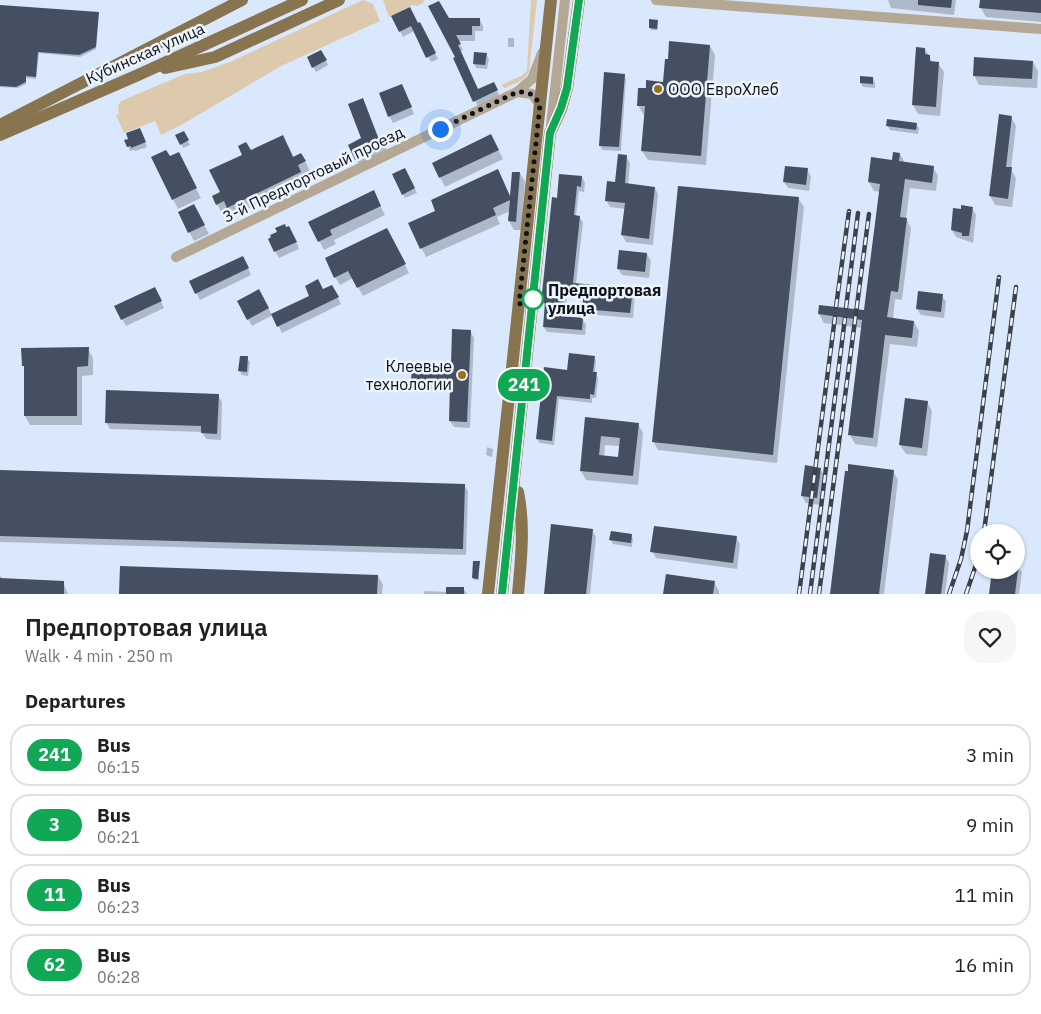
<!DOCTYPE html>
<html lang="en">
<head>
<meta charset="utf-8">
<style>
  :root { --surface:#fff; --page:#f6f6f6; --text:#202124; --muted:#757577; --line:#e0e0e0 }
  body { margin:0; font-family:"IBM Plex Sans",sans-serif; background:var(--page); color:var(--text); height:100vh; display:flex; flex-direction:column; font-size:19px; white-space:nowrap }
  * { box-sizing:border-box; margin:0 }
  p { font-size:16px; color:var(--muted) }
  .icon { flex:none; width:28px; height:28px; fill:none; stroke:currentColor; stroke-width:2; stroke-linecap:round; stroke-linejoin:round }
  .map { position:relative; height:594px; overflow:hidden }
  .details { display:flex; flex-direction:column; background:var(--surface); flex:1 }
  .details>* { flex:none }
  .badge { padding:0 10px; border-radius:16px; font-size:18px; line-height:32px }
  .tools { position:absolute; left:970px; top:524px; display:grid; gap:10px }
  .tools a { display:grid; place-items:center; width:55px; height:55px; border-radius:50%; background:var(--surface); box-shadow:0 1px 4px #0004; font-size:25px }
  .you { position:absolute; width:25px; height:25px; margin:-12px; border:4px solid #fff; border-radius:50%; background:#1a73e8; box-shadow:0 0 0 8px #1a73e833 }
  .map>.badge { position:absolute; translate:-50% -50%; box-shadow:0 0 0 2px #fff }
  h2 { padding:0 25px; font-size:19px; line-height:45px }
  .round { display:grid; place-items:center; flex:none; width:52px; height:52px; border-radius:20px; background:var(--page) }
  .summary { display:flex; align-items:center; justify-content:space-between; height:85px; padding:0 25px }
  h1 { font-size:24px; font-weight:600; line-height:38px }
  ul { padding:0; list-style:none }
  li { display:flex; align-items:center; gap:15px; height:62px; margin:0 10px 8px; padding:0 15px; border:2px solid var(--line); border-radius:20px }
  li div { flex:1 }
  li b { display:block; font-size:19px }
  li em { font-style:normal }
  li .badge { min-width:55px; font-weight:700; text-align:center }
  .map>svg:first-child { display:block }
  .green { fill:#ddcaac }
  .shadow { fill:#0003; fill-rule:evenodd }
  .building { fill:#445061; fill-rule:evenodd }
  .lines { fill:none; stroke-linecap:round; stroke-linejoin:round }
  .minor { stroke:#b4a895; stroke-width:10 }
  .major { stroke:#897450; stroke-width:12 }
  .rail-casing { stroke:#3b424c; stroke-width:4.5 }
  .rail { stroke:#eef4fc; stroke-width:2.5; stroke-dasharray:8; stroke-linecap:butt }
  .line-casing { stroke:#fff; stroke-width:11 }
  .line { stroke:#10a855; stroke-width:8 }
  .walk { stroke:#0e131a; stroke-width:5; stroke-dasharray:0 9 }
  .poi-dot { fill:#996f1c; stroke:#eef4fc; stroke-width:2 }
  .stop-dot { fill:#fff; stroke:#10a855; stroke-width:2.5 }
  .labels { text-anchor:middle; stroke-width:5; stroke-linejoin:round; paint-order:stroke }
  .street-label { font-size:16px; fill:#0e131a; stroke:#eef4fc }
  .poi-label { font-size:16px; fill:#0e131a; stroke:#eef4fc; text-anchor:start }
  .stop-label { font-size:16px; font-weight:bold; fill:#0e131a; stroke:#eef4fc; text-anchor:start }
</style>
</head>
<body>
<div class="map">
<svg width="1041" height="594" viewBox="0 0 1041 594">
  <rect width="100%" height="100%" fill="#d9e8fc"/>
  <g class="green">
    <path d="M363,0L373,4L380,21L281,66L183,124L161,135L155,121L124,133L116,115L119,114L118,106L121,101L185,74L202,72L232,61Z"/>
    <path d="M383,0H424L423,3L417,6L413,5L389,17Z"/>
    <path d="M531,0H537L529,71C526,81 513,84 505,88L501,85L523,75L527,70Z"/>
  </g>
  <g class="shadow">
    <path d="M888,0H956L954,15L891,8Z"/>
    <path d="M981,0H1041V22L986,17L981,8Z"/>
    <path d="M0,6L98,14L96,49L80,57L39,53L36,79L26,78V84L18,88L0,87Z"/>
    <path d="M393,17L418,25L423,29L438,59L431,62L414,31L403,37Z"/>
    <path d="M448,20H480L483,26V31H475V41H458L463,50L460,52L478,91L497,90L500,97L478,107L456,57Z"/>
    <path d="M650,21H657L658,30H651Z"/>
    <rect x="508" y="38" width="6" height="9"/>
    <path d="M710,46L715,55L706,165L648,160L642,151L645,115L643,114L638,105L647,89L664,83Z"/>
    <path d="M925,49L933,63H938L944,72L940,116L918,114L913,105Z"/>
    <path d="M321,51L328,65L316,72L308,58Z"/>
    <path d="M486,54L489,59L487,69L476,68L474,63Z"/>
    <path d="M1033,62L1038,71L1037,88L979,85L974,75Z"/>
    <path d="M624,75L626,79L621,151L602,150L600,145Z"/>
    <path d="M873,78L875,82V88L863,87L861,83Z"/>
    <path d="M402,85L414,114L393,123L389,116Z"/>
    <path d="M363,100L380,141L382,140L388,152L360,166L349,145L363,139Z"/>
    <path d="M1011,117L1016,126L1011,169L1016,178L1012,207L995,205L990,196Z"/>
    <path d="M916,124L919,128L918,134L890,130L888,126Z"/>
    <path d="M184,132L190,145L183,148L177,136Z"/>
    <path d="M142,133L147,147L135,151L134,150L130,151L126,141Z"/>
    <path d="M288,145L294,158L301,154L306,163L310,171L302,174L305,182L233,216L230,209L222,213L217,204L221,193L244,155L251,152Z"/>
    <path d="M496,145L503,159L445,187L433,163Z"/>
    <path d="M900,154L905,163L933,167L938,176L936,191L910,188L906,218L911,228L902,300L895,299L893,319L914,322L919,331L917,347L890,344L877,447L855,444L850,435L863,328L824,323L819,314L820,306L865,312L881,192L874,191L869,182L894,161Z"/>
    <path d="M626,156L630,163L628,185L655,188L658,194L653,245L626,242L622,235L625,209L610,207L606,200L616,184Z"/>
    <path d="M152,158H170L183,163L201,198L178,209Z"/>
    <path d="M807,170L811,176L809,191L788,188L784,182Z"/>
    <path d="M407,173L417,193L405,198L403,194Z"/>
    <path d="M520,173L525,182L521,230H514L509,221L510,211L497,217L500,224L426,257L410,224L511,199Z"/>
    <path d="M582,177L585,183L584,192L579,191L576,216L579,217L583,222L576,284L632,289L635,294L633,318L586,314L583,309L585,296L567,294L565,318L583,320L586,325L585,335L547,332L544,327L546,308L543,303L558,199Z"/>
    <path d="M798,198L804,207L777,463L658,450L653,441Z"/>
    <path d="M378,201L385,215L334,240L336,244L324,250L310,223Z"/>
    <path d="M194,206L209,234L194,241L179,212Z"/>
    <path d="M972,208L976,215L973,243L956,237L952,230Z"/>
    <path d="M293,234L299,249L279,258L275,251Z"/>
    <path d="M391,237L409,273L363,296L353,278L340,285L335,277Z"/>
    <path d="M647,254L651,261L649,278L622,275L618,269Z"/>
    <path d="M246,264L251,275L200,300L191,282Z"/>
    <path d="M323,290L335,292L341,304L282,333L273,315L252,326L248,319L263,298L272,315Z"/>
    <path d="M158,295L164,308L126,326L116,307Z"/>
    <path d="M942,296L946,302L944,318L921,315L917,309Z"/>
    <path d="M470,331L474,338L470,428L454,427L450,421L451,391L416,389L412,383L452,367Z"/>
    <path d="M88,349L93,358V375L82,376V425H30L25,416V369L23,365Z"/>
    <path d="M594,357L596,361L595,373L598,378L596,398H592V403L559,399L554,445L540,443L537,439L568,371Z"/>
    <path d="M247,358L250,362L248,376L242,375L239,371Z"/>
    <path d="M218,395L222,402L221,440L206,439L202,432L110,429L106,422Z"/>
    <path d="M927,402L932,411L927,456L906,454L900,445Z"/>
    <path d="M586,419L638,424L643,433L638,485L586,480L581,471ZM605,445L620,446L619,459L604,457Z"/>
    <path d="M487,447L493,449L492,457L486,455Z"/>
    <path d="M820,469L824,475L820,505L806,503L802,496Z"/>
    <path d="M0,471L464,485L468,491L466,555L0,542Z"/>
    <path d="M893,471L898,480L884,594H831L846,472Z"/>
    <path d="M552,526L592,530L596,537L590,594H545Z"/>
    <path d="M631,535L633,539L632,547L613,544L611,540Z"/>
    <path d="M736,537L740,544L737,569L656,558L652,551Z"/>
    <path d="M931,554L945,556L949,563L945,594H926Z"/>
    <path d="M479,563V580H474L473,578Z"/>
    <path d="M1016,565L1022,572L1019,594H990L993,570H1016Z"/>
    <path d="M121,568L378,576L383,585L382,594H120Z"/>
    <path d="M0,575L3,580L63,582L68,594H0Z"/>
    <path d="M667,576L714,582L719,591V594H665Z"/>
    <path d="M463,588L467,594H424V591L448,592Z"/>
  </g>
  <g class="building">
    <path d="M918,0H952L951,8L918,5Z"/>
    <path d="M980,0H1041V13L979,8Z"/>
    <path d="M439,1L449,18H480V26H472V35H456L461,44L458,45L478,89L494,82L498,90L473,102L453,58L455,57L428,6Z"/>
    <path d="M0,5L99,12L96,47L79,55L38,52L36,77L26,76V82L16,87L0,86Z"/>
    <path d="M410,7L418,23L420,22L436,53L426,58L411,26L399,32L391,16Z"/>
    <path d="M649,19L658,20L657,29L649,28Z"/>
    <path d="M669,41L710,45L701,156L641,151L645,106H637L638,88H646V80L663,82L665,59H668Z"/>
    <path d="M916,47L925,48V54L930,55V61L939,62L936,107L912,105Z"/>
    <path d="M321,50L327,60L312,68L307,57Z"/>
    <path d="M474,52L487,53L485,65L473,64Z"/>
    <path d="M974,57L1033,61L1032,79L973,76Z"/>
    <path d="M604,72L625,74L619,147L599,146Z"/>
    <path d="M860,76L873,77V84L860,83Z"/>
    <path d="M402,84L412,107L388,117L379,93Z"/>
    <path d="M363,98L379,140L382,138L386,144L355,160L348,145L361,138L348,104Z"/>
    <path d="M999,114L1012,116L1006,167H1012L1008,199L989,196Z"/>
    <path d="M887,119L917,123L916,130L886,126Z"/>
    <path d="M140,128L146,142L131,148V146L127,147L124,140L128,139L126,133Z"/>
    <path d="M184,131L189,140L180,145L175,135Z"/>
    <path d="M491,134L499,150L439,178L432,163Z"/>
    <path d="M283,135L293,157L301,153L306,161L298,165L301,172L227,208L224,201L216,205L212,196L220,192L209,170L242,155L238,146L246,142L251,150Z"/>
    <path d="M166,150L170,156L179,152L197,188L172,200L151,157Z"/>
    <path d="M893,152L900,153L899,161L934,166L932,183L905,179L900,217L907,218L898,292L891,291L887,317L914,321L912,338L885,335L873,438L848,435L862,320L818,314L819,305L864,310L880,184L868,182L871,157L892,160Z"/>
    <path d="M618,154L627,155L625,183L655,187L649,239L621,235L625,203L605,201L607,181L615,182Z"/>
    <path d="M785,166L808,168L806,185L783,182Z"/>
    <path d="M405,168L415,188L402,195L392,174Z"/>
    <path d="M498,169L510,196L512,172H520L516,222L508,221L510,200L493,208L496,215L420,249L408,223L435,211L431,200Z"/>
    <path d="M559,174L582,176L581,187L577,186L574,215L580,216L573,283L633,288L630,313L582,309L584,291L565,289L562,316L583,318L582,330L543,327L545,303H541L552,197L557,198Z"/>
    <path d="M678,186L799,197L773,455L652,442Z"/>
    <path d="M374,190L381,206L330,230L332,235L318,242L308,222Z"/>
    <path d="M194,204L205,225L188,233L178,212Z"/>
    <path d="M961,205L973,207L969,236H962V233L951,230L953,208L961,209Z"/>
    <path d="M285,224L286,227L289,226L297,242L274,252L268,239L271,237L270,235L277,232L275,228Z"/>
    <path d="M387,228L406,264L357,288L348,271L334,278L325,258Z"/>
    <path d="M619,250L647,253L645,272L617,269Z"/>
    <path d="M243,256L249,268L195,294L189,281Z"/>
    <path d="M318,279L323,289L332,285L339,297L277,327L271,314L309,296L305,286Z"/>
    <path d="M155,287L162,301L121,320L114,306Z"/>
    <path d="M259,289L269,308L247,320L237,301Z"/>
    <path d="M918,291L943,294L941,312L916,309Z"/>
    <path d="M452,329L471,330L467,422L449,421L450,385L411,383L412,364L451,366Z"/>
    <path d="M89,347L88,366L77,367V416H24V366H22L21,348Z"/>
    <path d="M569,353L595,356L593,372H597L594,395L590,394V399L557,396L552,441L536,439L544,367L567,370Z"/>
    <path d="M240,356H248L247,372L238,371Z"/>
    <path d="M106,390L219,394L217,434L201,433V426L105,423Z"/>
    <path d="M905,398L928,401L922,448L899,445Z"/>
    <path d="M585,417L639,423L633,476L580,471ZM601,436L620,438L618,457L599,455Z"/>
    <path d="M848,464L894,470L879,594H830L845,471H848Z"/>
    <path d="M805,465L821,468L817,498L801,496Z"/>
    <path d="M0,470L465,484L463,549L0,536Z"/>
    <path d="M551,524L593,529L586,594H544Z"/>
    <path d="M654,526L737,536L733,563L650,552Z"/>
    <path d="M611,531L632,534L631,543L609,540Z"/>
    <path d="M930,553L946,555L941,594H925Z"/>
    <path d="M473,561H480L478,579L472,578Z"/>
    <path d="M120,566L378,575L377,594H119Z"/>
    <path d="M992,570H1018L1015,594H989Z"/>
    <path d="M666,574L715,581L713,594H663Z"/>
    <path d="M0,578L64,581V594H0Z"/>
    <rect x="446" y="587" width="18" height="7"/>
  </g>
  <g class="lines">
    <g class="minor">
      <path d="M656,0L1041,29"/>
      <path d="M517,92L532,94L540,105"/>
      <path d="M551,125L565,0"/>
      <path d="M176,257L517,92L532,79L542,53"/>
    </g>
    <g class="major">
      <path d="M165,68L215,57L339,0"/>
      <path d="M0,125L242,0"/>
      <path d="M0,135L138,75L302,0"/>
      <path d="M518,492C525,525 521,561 518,594"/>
      <path d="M488,594L551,0"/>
      <path d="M502,594L550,133L561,109L567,88L579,0"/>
    </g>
    <g class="rail-casing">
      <g id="rail">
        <path d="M836,307L849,211"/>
        <path d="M846,308L858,213"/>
        <path d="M984,532L1016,287"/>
        <path d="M799,594L835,317"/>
        <path d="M810,594L845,318"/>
        <path d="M819,594L869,214"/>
        <path d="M949,594L961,559L967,531L999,277"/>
        <path d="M966,594L979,556"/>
      </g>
    </g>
    <use href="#rail" class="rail"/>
  </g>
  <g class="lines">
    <g class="line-casing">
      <path id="line" d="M502,594L550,133L561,108L567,88L579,0"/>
    </g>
    <use href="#line" class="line"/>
    <path class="walk" d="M440,129L517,92C530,92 534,94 540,105L519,304L533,299"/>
  </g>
  <g class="poi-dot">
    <circle cx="658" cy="89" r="5"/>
    <circle cx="462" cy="375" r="5"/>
  </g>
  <circle class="stop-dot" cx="533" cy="299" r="10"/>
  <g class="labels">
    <g class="street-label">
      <text transform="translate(145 53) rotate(-24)" y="6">Кубинская улица</text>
      <text transform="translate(313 174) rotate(-26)" y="6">3-й Предпортовый проезд</text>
    </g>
    <g class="poi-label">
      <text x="668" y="95">ООО ЕвроХлеб</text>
      <text x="452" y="372" text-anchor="end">Клеевые<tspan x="452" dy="18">технологии</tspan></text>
    </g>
    <g class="stop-label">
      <text x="548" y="296">Предпортовая<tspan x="548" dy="18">улица</tspan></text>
    </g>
  </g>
</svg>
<div class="tools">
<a><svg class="icon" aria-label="locate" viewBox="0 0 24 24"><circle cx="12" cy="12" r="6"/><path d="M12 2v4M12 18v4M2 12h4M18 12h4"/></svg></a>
</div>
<div class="you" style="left:440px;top:129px"></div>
<b class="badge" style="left:524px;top:385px;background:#10a855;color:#fff">241</b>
</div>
<section class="details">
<div class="summary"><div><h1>Предпортовая улица</h1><p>Walk · 4 min · 250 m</p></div><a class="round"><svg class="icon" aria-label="heart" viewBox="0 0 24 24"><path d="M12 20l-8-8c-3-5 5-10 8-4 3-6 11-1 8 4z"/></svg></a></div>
<h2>Departures</h2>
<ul>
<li><span class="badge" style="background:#10a855;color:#fff">241</span><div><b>Bus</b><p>06:15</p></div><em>3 min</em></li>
<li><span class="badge" style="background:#10a855;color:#fff">3</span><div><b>Bus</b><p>06:21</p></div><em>9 min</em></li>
<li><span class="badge" style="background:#10a855;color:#fff">11</span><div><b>Bus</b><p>06:23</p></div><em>11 min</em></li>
<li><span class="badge" style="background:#10a855;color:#fff">62</span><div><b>Bus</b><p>06:28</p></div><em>16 min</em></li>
</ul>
</section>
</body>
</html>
